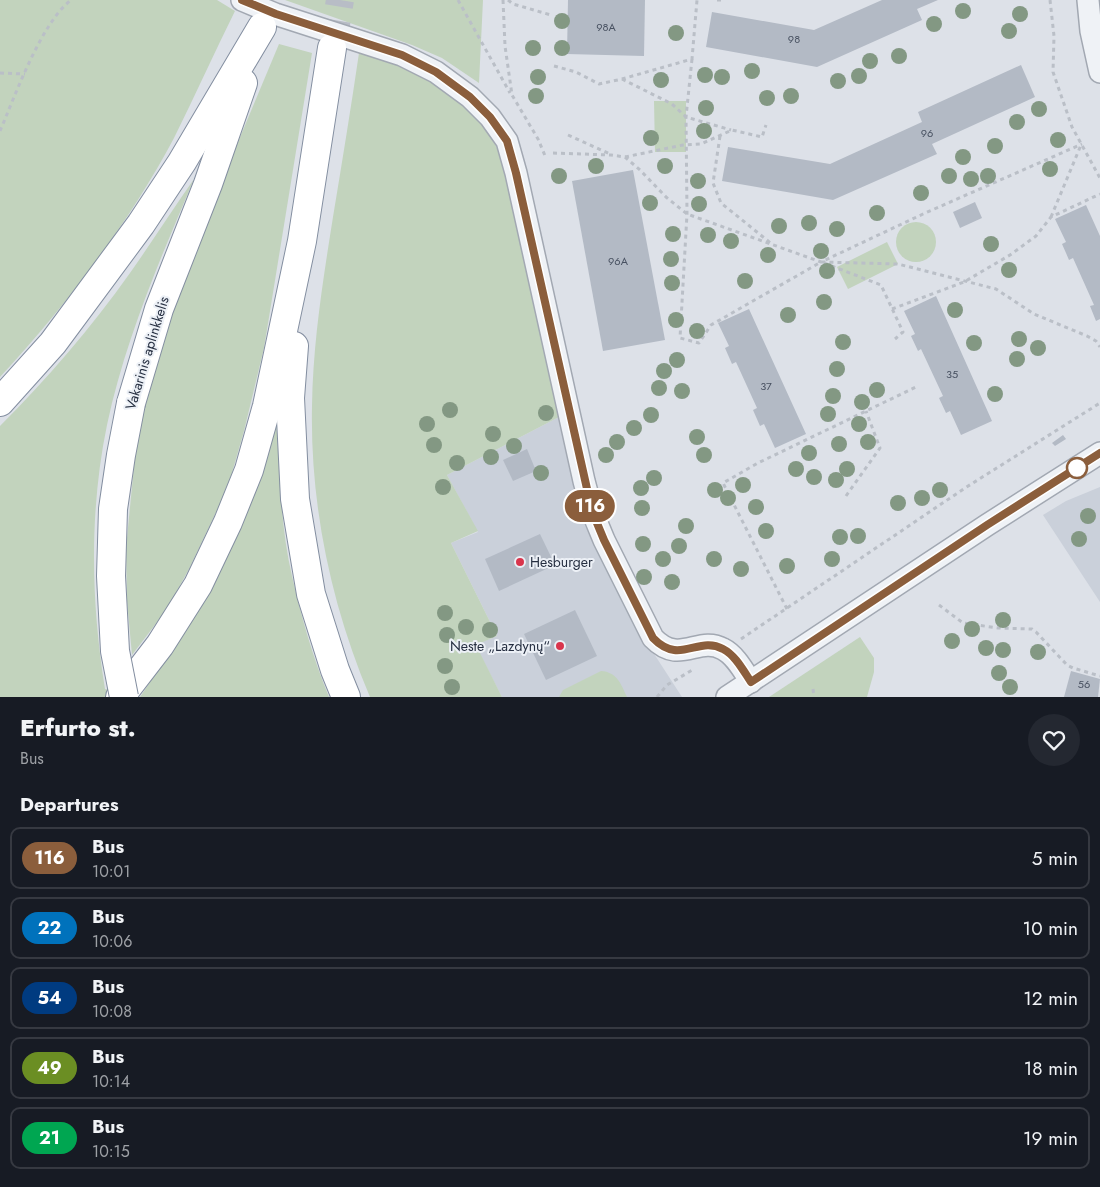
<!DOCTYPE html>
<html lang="en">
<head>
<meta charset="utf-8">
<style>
  :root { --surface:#171b24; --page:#242831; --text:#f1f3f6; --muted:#9ea1a6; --line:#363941 }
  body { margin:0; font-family:Jost,sans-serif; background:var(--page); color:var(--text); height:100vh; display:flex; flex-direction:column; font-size:19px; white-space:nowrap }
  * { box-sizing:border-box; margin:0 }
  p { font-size:16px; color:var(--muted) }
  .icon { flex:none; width:28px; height:28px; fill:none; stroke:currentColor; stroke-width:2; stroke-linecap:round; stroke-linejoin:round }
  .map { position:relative; height:697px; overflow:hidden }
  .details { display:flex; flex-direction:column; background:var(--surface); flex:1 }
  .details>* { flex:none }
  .badge { padding:0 10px; border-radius:16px; font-size:18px; line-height:32px }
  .map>.badge { position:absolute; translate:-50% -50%; box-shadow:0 0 0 2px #fff }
  h2 { padding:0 20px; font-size:19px; line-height:45px }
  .round { display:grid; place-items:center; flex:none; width:52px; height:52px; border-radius:26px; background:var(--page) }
  .summary { display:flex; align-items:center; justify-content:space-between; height:85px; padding:0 20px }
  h1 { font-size:24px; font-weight:800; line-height:38px }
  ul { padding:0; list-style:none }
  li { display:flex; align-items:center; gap:15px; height:62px; margin:0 10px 8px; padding:0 10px; border:2px solid var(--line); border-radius:10px }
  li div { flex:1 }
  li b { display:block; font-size:19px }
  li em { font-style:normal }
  li .badge { min-width:55px; font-weight:700; text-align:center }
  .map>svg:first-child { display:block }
  .built { fill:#cad0da }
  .green { fill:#c2d3bd }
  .building { fill:#b3bac5 }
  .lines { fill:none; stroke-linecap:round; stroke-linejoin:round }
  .highway-tunnel { stroke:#b8bdc6; stroke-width:28; stroke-dasharray:28 14; stroke-linecap:butt }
  .minor-casing { stroke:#a2a8b2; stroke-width:24 }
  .highway-casing { stroke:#838ea0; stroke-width:30 }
  .path { stroke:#babfc7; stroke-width:3; stroke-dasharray:4 4; stroke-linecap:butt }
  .minor { stroke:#eff2f6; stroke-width:21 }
  .highway { stroke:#fff; stroke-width:28 }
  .highway-bridge-casing { stroke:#838ea0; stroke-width:30; stroke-linecap:butt }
  .highway-bridge { stroke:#fff; stroke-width:28 }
  .tree { fill:#839883 }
  .line-casing { stroke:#fff; stroke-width:11 }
  .line { stroke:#8b5e3c; stroke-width:8 }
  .stop-dot { fill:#fff; stroke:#8b5e3c; stroke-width:2.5 }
  .poi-dot { fill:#d9354c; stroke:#ecf0f6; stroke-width:2 }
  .labels { text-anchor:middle; stroke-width:4; stroke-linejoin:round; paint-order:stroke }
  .number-label { font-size:11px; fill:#485161 }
  .street-label { font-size:14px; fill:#252e40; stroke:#ecf0f6 }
  .poi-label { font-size:14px; fill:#252e40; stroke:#ecf0f6; text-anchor:start }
</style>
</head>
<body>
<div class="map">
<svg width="1100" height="697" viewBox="0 0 1100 697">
  <rect width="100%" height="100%" fill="#dde1e8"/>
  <g class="built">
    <path d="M559,417L579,514L636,626L682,697H502L475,645L497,636L451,543L478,532L447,475Z"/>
    <path d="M1100,487V602L1043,515L1066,501Z"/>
  </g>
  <g class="green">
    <path d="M0,0H217L235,11C214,53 195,96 174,138C129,223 65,307 0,377Z"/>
    <path d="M285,0H483L479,83L442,58L412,45Z"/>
    <path d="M279,44L312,53L264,348L244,431L232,473L220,504L189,569L167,609L132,655L127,601L126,548L135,456L143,404L151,368L197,240Z"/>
    <path d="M359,53C376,58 394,63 410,70C446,86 482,115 499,152C503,162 506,174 509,185L559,417L447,475L478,531L451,543L497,636L476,645L502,697H370C331,605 310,505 312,406C313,342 323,280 333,217C342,162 351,108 359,53Z"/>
    <path d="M654,101H686V152H655Z"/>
    <path d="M194,179C160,259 125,340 107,425C89,512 91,602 105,689L137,697H0V426C47,379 91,328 130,273C152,242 172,210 194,179Z"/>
    <circle cx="916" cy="242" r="20"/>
    <path d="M887,242L898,264L848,289L837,267Z"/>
    <path d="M276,419C280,471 280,525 292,576C301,616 313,658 329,697H140L181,636Z"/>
    <path d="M860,637L874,658V672L867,697H769Z"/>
    <path d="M601,671C617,672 621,684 627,697H559L563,690Z"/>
  </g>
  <g class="building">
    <path d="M568,0H645L644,56L567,54Z"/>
    <path d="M882,0H938L917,9L922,20L817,67L706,47L712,12L814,30Z"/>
    <path d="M1021,65L1035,97L932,144L937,154L833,200L722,181L728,147L830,164L922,122L918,112Z"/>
    <path d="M633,170L665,340L603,351L572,181Z"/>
    <path d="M975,202L982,218L960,228L953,212Z"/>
    <path d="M1086,205L1100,236V319L1096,321L1090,306L1094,305L1073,258L1069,260L1066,253L1062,244L1066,242L1055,219Z"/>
    <path d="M936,296L992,421L961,435L950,411L946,413L939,398L943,396L921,349L918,351L911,336L915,334L904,311Z"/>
    <path d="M749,309L806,434L775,448L764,424L760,426L753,410L757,408L736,362L732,364L725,348L729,346L718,323Z"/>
    <path d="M1063,435L1066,439L1055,446L1052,443Z"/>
    <path d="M527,449L536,471L513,481L503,460Z"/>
    <path d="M540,534L555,565L499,591L485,559Z"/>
    <path d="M575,610L597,656L546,680L524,634Z"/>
    <path d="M1071,671L1100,679L1098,697H1064Z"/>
  </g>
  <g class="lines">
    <path class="highway-tunnel" d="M332,48L340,0"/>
    <g class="minor-casing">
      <g id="minor">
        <path d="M242,0L275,14L402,55L436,72L470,97L490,117L507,141L516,173L584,481L592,511L604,540L653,638C680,666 698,635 723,649C735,655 743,670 751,682"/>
        <path d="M1088,0L1091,31L1100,72"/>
        <path d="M727,697L987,525L1100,453"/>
      </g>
    </g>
    <g class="highway-casing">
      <g id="highway">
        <path d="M294,346L290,398L295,499L311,594L335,670L346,697"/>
        <path d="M0,402L53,343L141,224L182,162L262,27"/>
        <path d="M131,403L159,309L208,184L243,83"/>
        <path d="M120,697L160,645L198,585L228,522L249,470L267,406L302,241L332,48"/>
      </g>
    </g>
    <g class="path">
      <path d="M458,0L510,93"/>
      <path d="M503,0L505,46L512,95L538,139L546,158"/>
      <path d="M508,0L513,4L551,15"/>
      <path d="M717,0H722"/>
      <path d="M1050,0L1054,36L1053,72L1072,127L1100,178"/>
      <path d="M692,59L686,117L687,214L680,338L699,343L711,325L821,262L898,264L996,289L1034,314L1087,336L1096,341L1100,347"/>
      <path d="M554,66L576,72L599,84L622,79L692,59L697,0"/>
      <path d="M0,73L25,74"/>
      <path d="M622,79L672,104L686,117L731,130"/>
      <path d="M0,131C15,96 41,23 71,0"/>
      <path d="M568,135L610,154"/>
      <path d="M720,136L713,183L721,203L773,245"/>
      <path d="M553,153L611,155L625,157L640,170L666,197L687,214L821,262L923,214L1082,144"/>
      <path d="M625,157L683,145L701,144L732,130L762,137L766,125"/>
      <path d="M1051,217L1081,145"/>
      <path d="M824,263L881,285L903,332L895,339"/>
      <path d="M892,309L964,282L1010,255L1036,236L1051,217L1100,194"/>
      <path d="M846,496L880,448L866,411"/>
      <path d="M939,605L963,623L998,628L1032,629L1036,632L1067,665L1073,668L1100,676"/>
      <path d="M787,609L723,483L758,463L918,386"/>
      <path d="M741,639L965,488L1100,403"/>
      <path d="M813,689L814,697"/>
      <path d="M657,697L667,685L694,669"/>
    </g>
    <use href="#minor" class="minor"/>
    <use href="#highway" class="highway"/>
    <g class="highway-bridge-casing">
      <path id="highway-bridge" d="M124,697L115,651L111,576L113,509L121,455L131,403"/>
    </g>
    <use href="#highway-bridge" class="highway-bridge"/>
  </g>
  <g class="tree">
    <circle cx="963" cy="11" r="8"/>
    <circle cx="1020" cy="14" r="8"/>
    <circle cx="562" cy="21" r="8"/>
    <circle cx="934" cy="24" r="8"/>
    <circle cx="1009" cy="31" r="8"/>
    <circle cx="676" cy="33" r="8"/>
    <circle cx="533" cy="48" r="8"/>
    <circle cx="562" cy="48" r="8"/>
    <circle cx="899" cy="56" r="8"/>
    <circle cx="870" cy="61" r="8"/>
    <circle cx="752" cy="71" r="8"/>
    <circle cx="705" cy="75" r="8"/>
    <circle cx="859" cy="76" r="8"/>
    <circle cx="538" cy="77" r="8"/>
    <circle cx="722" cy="77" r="8"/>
    <circle cx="661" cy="80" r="8"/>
    <circle cx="838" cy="81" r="8"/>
    <circle cx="536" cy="96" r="8"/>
    <circle cx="791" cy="96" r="8"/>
    <circle cx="767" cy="98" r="8"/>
    <circle cx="706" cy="108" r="8"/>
    <circle cx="1039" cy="109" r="8"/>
    <circle cx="1017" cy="122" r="8"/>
    <circle cx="704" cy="131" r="8"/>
    <circle cx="651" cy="138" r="8"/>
    <circle cx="1058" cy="140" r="8"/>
    <circle cx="995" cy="146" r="8"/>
    <circle cx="963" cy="157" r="8"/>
    <circle cx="596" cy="166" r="8"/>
    <circle cx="665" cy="166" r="8"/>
    <circle cx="1050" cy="169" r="8"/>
    <circle cx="559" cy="176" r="8"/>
    <circle cx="949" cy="176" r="8"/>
    <circle cx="988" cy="176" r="8"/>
    <circle cx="971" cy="179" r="8"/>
    <circle cx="698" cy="181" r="8"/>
    <circle cx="921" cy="193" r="8"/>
    <circle cx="650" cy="203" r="8"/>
    <circle cx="699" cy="204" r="8"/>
    <circle cx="877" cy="213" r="8"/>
    <circle cx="809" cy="223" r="8"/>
    <circle cx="779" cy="226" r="8"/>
    <circle cx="837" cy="229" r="8"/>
    <circle cx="673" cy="234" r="8"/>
    <circle cx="708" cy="235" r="8"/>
    <circle cx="731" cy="241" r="8"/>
    <circle cx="991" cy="244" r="8"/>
    <circle cx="821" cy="251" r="8"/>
    <circle cx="768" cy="255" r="8"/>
    <circle cx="671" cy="259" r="8"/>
    <circle cx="1009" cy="270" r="8"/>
    <circle cx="827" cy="271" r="8"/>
    <circle cx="745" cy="281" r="8"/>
    <circle cx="672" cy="283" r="8"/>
    <circle cx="824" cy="302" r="8"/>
    <circle cx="955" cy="310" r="8"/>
    <circle cx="788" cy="315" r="8"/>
    <circle cx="676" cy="320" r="8"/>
    <circle cx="697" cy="331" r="8"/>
    <circle cx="1019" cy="339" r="8"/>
    <circle cx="843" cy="342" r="8"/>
    <circle cx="974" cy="343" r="8"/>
    <circle cx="1038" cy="348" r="8"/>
    <circle cx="1017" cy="359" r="8"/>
    <circle cx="677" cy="360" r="8"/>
    <circle cx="837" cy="369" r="8"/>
    <circle cx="664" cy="371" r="8"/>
    <circle cx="659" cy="388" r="8"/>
    <circle cx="877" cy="390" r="8"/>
    <circle cx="682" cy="391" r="8"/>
    <circle cx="995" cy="394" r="8"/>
    <circle cx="833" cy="396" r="8"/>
    <circle cx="862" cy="402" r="8"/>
    <circle cx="450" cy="410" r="8"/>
    <circle cx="546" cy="413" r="8"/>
    <circle cx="828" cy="414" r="8"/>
    <circle cx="651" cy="415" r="8"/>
    <circle cx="427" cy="424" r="8"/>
    <circle cx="859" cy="424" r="8"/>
    <circle cx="634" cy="428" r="8"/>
    <circle cx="493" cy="434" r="8"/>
    <circle cx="697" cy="437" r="8"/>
    <circle cx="617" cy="442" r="8"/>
    <circle cx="868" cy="442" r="8"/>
    <circle cx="839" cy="444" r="8"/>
    <circle cx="434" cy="445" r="8"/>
    <circle cx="514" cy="446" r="8"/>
    <circle cx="809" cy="453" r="8"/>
    <circle cx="606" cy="455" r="8"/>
    <circle cx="704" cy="455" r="8"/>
    <circle cx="491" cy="457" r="8"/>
    <circle cx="457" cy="463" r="8"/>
    <circle cx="796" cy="469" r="8"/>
    <circle cx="847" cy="469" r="8"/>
    <circle cx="541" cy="473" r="8"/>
    <circle cx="814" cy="477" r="8"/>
    <circle cx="654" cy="478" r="8"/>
    <circle cx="836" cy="480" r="8"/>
    <circle cx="743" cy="485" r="8"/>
    <circle cx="443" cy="487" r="8"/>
    <circle cx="641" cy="488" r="8"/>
    <circle cx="715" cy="490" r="8"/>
    <circle cx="940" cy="490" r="8"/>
    <circle cx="728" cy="498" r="8"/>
    <circle cx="922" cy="498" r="8"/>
    <circle cx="898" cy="503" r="8"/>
    <circle cx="756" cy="507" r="8"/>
    <circle cx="642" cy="508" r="8"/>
    <circle cx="1088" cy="516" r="8"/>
    <circle cx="686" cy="526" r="8"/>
    <circle cx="766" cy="531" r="8"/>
    <circle cx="858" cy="536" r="8"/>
    <circle cx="840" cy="537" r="8"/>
    <circle cx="1079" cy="539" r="8"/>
    <circle cx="643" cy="544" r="8"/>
    <circle cx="679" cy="546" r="8"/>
    <circle cx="663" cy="559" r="8"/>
    <circle cx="714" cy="559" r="8"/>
    <circle cx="832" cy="559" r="8"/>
    <circle cx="787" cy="566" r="8"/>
    <circle cx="741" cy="569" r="8"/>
    <circle cx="644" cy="577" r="8"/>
    <circle cx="672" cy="582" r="8"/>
    <circle cx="445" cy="613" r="8"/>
    <circle cx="1003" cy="620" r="8"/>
    <circle cx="466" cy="627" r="8"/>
    <circle cx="972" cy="629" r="8"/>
    <circle cx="490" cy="630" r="8"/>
    <circle cx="447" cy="635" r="8"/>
    <circle cx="952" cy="641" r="8"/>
    <circle cx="986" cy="648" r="8"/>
    <circle cx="1003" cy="650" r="8"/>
    <circle cx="1038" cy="652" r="8"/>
    <circle cx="445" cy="666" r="8"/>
    <circle cx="999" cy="673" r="8"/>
    <circle cx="452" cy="687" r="8"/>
    <circle cx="1010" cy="687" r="8"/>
  </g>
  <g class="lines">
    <g class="line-casing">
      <path id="line" d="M242,0L276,14L402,55L436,72L470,97L490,117L507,141L516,173L592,511L604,540L653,638C680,666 698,635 723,649C735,655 743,670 751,682L987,525L1100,453"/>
    </g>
    <use href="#line" class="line"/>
  </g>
  <circle class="stop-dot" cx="1077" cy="468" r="10"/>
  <g class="poi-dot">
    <circle cx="520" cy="562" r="5"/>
    <circle cx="560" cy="646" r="5"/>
  </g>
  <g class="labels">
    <g class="number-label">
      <text x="606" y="31">98A</text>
      <text x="794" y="43">98</text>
      <text x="927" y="137">96</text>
      <text x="618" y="265">96A</text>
      <text x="952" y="378">35</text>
      <text x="766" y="390">37</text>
      <text x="1084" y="688">56</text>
    </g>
    <g class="street-label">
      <text transform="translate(147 353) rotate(-73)" y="5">Vakarinis aplinkkelis</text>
    </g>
    <g class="poi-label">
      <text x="530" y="567">Hesburger</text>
      <text x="550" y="651" text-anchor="end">Neste „Lazdynų“</text>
    </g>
  </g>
</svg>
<b class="badge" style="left:590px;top:506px;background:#8b5e3c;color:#fff">116</b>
</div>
<section class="details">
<div class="summary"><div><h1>Erfurto st.</h1><p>Bus</p></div><a class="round"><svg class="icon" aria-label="heart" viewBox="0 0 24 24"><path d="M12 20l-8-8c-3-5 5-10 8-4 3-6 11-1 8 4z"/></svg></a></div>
<h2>Departures</h2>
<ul>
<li><span class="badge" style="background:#8b5e3c;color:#fff">116</span><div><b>Bus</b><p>10:01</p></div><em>5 min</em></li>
<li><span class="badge" style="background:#0072bc;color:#fff">22</span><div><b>Bus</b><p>10:06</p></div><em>10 min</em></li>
<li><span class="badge" style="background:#003b80;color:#fff">54</span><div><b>Bus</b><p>10:08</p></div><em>12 min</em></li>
<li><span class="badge" style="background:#6b8e23;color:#fff">49</span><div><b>Bus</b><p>10:14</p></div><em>18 min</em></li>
<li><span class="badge" style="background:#00a651;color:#fff">21</span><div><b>Bus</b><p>10:15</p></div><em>19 min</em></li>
</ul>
</section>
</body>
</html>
